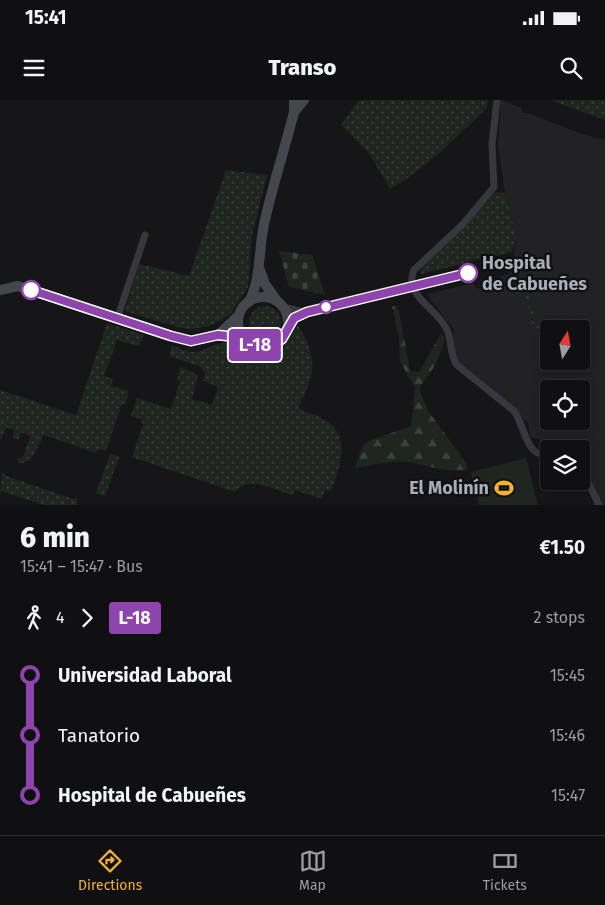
<!DOCTYPE html>
<html lang="en">
<head>
<meta charset="utf-8">
<style>
  :root { --surface:#101012; --page:#19191b; --text:#f1f3f6; --muted:#9c9d9f; --line:#303032; --accent:#f2b134 }
  body { margin:0; font-family:"Fira Sans",sans-serif; background:var(--page); color:var(--text); height:100vh; display:flex; flex-direction:column; font-size:19px; white-space:nowrap }
  * { box-sizing:border-box; margin:0 }
  p { font-size:16px; color:var(--muted) }
  .icon { flex:none; width:28px; height:28px; fill:none; stroke:currentColor; stroke-width:2; stroke-linecap:round; stroke-linejoin:round }
  .map { position:relative; height:405px; overflow:hidden }
  .details { display:flex; flex-direction:column; background:var(--surface); flex:1 }
  .details>* { flex:none }
  .badge { padding:0 10px; border-radius:4px; font-size:18px; line-height:32px }
  .needle { width:32px; rotate:11deg }
  .tools { position:absolute; left:540px; top:220px; display:grid; gap:10px }
  .tools a { display:grid; place-items:center; width:50px; height:50px; border-radius:5px; background:var(--surface); box-shadow:0 2px 12px #0003,0 0 0 1px var(--line); font-size:25px }
  .map>.badge { position:absolute; translate:-50% -50%; box-shadow:0 0 0 2px #fff }
  .legs { display:flex; align-items:center; gap:8px; height:55px; padding:0 20px; font-size:16px }
  .legs p { margin-inline-start:auto }
  .head { display:flex; align-items:center; justify-content:space-between; height:85px; padding:0 20px }
  h1 { font-size:28px; font-weight:800; line-height:38px }
  ul { padding:0 20px; list-style:none }
  li { display:flex; align-items:center; gap:18px; height:60px; font-size:19px }
  li i { display:grid; place-items:center; width:8px; height:100%; margin:0 6px; background:currentColor }
  li i::after { content:''; width:12px; height:12px; margin:-6px; border:4px solid; border-radius:50%; background:var(--surface) }
  li p { margin-inline-start:auto }
  li:first-child i { background:linear-gradient(#0000 50%,currentColor 0) }
  li:last-child i { background:linear-gradient(currentColor 50%,#0000 0) }
  .status { display:flex; justify-content:space-between; align-items:center; height:35px; padding:0 25px; background:var(--surface); direction:ltr }
  .status svg { height:14px; fill:currentColor }
  header { display:flex; justify-content:space-between; align-items:center; height:65px; padding:0 20px; background:var(--surface); font-size:22px; font-weight:800 }
  .dock { display:flex; justify-content:space-around; align-items:center; height:70px; border-top:1px solid var(--line); background:var(--surface); font-size:14px; color:var(--muted) }
  .dock a { display:grid; justify-items:center; gap:2px }
  .dock .selected { color:var(--accent) }
  .map>svg:first-child { display:block }
  .built { fill:#222225; fill-rule:evenodd }
  .grass { fill:url(#grass-dots) }
  .forest { fill:url(#forest-firs) }
  .cemetery { fill:url(#cemetery-stones) }
  .garden { fill:#1e261f }
  .lines { fill:none; stroke-linecap:round; stroke-linejoin:round }
  .street { stroke:#37383d; stroke-width:7 }
  .secondary { stroke:#45474d; stroke-width:10 }
  .line-1-casing { stroke:#fff; stroke-width:11 }
  .line-1 { stroke:#8e44ad; stroke-width:8 }
  .stop-1-dot { fill:#fff; stroke:#8e44ad; stroke-width:2.5 }
  .labels { text-anchor:middle; stroke-width:5; stroke-linejoin:round; paint-order:stroke }
  .stop-label { font-size:18px; font-weight:bold; fill:#a8adb8; stroke:#111113; text-anchor:start }
  .poi-label { font-size:18px; font-weight:bold; fill:#a8adb8; stroke:#111113; text-anchor:end }
</style>
</head>
<body>
<div class="status"><b>15:41</b><svg viewBox="0 0 49 12"><path d="M0 12V9h3v3zM5 12V6h3v6zM10 12V3h3v9zM15 12V0h3v12zM26 1h20v11H26zM47 4h2v5h-2z"/></svg></div>
<header><svg class="icon" aria-label="menu" viewBox="0 0 24 24"><path d="M4 6h16M4 12h16M4 18h16"/></svg>Transo<svg class="icon" aria-label="search" viewBox="0 0 24 24"><circle cx="10" cy="10" r="6"/><path d="M15 15l6 6"/></svg></header>
<div class="map">
<svg width="605" height="405" viewBox="0 0 605 405">
  <defs>
    <pattern id="grass-dots" width="8" height="8" patternUnits="userSpaceOnUse" patternTransform="scale(1.25)"><rect width="8" height="8" fill="#1e261f"/><path d="M2 2h.1M6 6h.1" fill="none" stroke="#3c433d" stroke-width="1.8" stroke-linecap="round"/></pattern>
    <pattern id="forest-firs" width="22" height="20" patternUnits="userSpaceOnUse" patternTransform="scale(1.25)"><rect width="22" height="20" fill="#1e261f"/><path d="M5 1l3.5 6h-7zM16 11l3.5 6h-7z" fill="#3c433d"/></pattern>
    <pattern id="cemetery-stones" width="16" height="16" patternUnits="userSpaceOnUse" patternTransform="scale(1.25)"><rect width="16" height="16" fill="#1e261f"/><path d="M2 7V4a2 2 0 0 1 4 0v3zM10 15v-3a2 2 0 0 1 4 0v3z" fill="#3c433d"/></pattern>
  </defs>
  <rect width="100%" height="100%" fill="#161618"/>
  <path class="built" d="M501,0L522,8V13H528L582,34L605,40V405H602L581,357V349H574L530,337L528,323L494,290L460,263L452,245L454,230L427,194L473,183L476,188L481,189L480,183L509,174L517,140L505,93L498,45ZM549,229H581V261H549ZM549,289H581V321H549Z"/>
  <g class="grass">
    <path d="M359,0H488L486,9C456,37 427,68 390,89L369,53L341,25Z"/>
    <path d="M550,0H605V20Z"/>
    <path d="M226,70L267,75L252,136L248,187L230,215L210,226L190,229L177,227L125,211L139,164L189,176Z"/>
    <path d="M495,92L505,93L517,140L512,152L481,160L479,158L467,163L421,174L420,170Z"/>
    <path d="M526,182L534,217L541,223L551,224L561,216L563,217L564,229H549V243L532,227L522,183Z"/>
    <circle cx="265" cy="222" r="16"/>
    <path d="M107,223L144,235L139,246L117,240L104,276L113,279L111,286L129,291L125,305L122,304L106,351L98,349L96,353L44,335L31,360L19,364L17,359L23,357L30,336L21,332L19,340L13,338L14,330L6,327L0,341V290L76,315Z"/>
    <path d="M298,225C319,260 315,275 298,308C308,313 323,317 331,324C350,341 339,373 330,392L325,390L322,399L295,390L292,395C274,390 248,374 235,392L132,357L143,324L140,319L131,316L137,298L171,309L180,281L177,280L180,267L198,275L192,299L212,305L218,287L203,281L205,273L201,267L169,256L172,245C208,263 202,241 231,243C236,243 241,247 245,249C274,259 284,249 298,225Z"/>
    <path d="M110,354L119,357L105,396L96,393Z"/>
    <path d="M2,373L6,374V376L73,399L77,398L78,405H43L2,391L0,393Z"/>
  </g>
  <path class="forest" d="M395,205L399,211L410,271L419,272L441,234L445,238L436,264L419,289L429,312L467,364V369C446,374 426,364 406,362C391,360 371,366 355,368L362,347L369,341L411,326L415,288L400,261L399,238L392,207Z"/>
  <path class="cemetery" d="M279,151L312,155L325,195L289,187Z"/>
  <g class="garden">
    <path d="M549,252V261H556L553,267L548,269L541,265L539,260L541,254Z"/>
    <path d="M526,358L538,405H479L471,372Z"/>
  </g>
  <g class="lines">
    <g class="street">
      <path d="M497,0L492,44L494,87L463,124L414,170C403,195 436,208 446,228C453,240 448,251 457,265L514,311C525,325 525,358 549,355"/>
      <path d="M283,207L304,212"/>
      <path d="M117,219L145,135"/>
      <path d="M288,225L294,218L307,212L411,187"/>
      <path d="M581,367L599,405"/>
    </g>
    <g class="secondary">
      <path d="M294,12L304,0"/>
      <path d="M260,170L265,184L277,201"/>
      <path d="M0,190L18,186L171,236L191,241L218,235L235,237L251,244"/>
      <circle cx="263" cy="222" r="25"/>
      <path d="M249,202C262,177 258,147 265,120C273,84 285,48 294,12V0"/>
      <path d="M218,235L239,215"/>
    </g>
  </g>
  <g class="lines">
    <g class="line-1-casing">
      <path id="line-1" d="M31,190L171,236L191,241L218,235L235,237L264,247L275,244L282,239L294,218L307,212L468,173"/>
    </g>
    <use href="#line-1" class="line-1"/>
  </g>
  <defs>
    <g id="stadium-bare" transform="scale(1.5)"><path d="M0-5a6.5 5 0 1 0 0 10a6.5 5 0 1 0 0-10ZM-3.5-1.8h7v3.6h-7Z" fill="#f2b134" stroke="#111113" stroke-width="2.5" paint-order="stroke"/></g>
  </defs>
  <g fill-rule="evenodd">
    <use href="#stadium-bare" x="504" y="388"/>
  </g>
  <g class="stop-1-dot">
    <circle cx="468" cy="173" r="9"/>
    <circle cx="31" cy="190" r="9"/>
    <circle cx="326" cy="207" r="6"/>
  </g>
  <g class="labels">
    <g class="stop-label">
      <text x="482" y="169">Hospital<tspan x="482" dy="21">de Cabueñes</tspan></text>
    </g>
    <g class="poi-label">
      <text x="489" y="394">El Molinín</text>
    </g>
  </g>
</svg>
<div class="tools">
<a><svg class="needle" viewBox="-14 -14 28 28"><path d="M0-13l5 13h-10z" fill="#e53935"/><path d="M0 13l5-13h-10z" fill="#9c9d9f"/></svg></a>
<a><svg class="icon" aria-label="locate" viewBox="0 0 24 24"><circle cx="12" cy="12" r="6"/><path d="M12 2v4M12 18v4M2 12h4M18 12h4"/></svg></a>
<a><svg class="icon" aria-label="layers" viewBox="0 0 24 24"><path d="M12 4l9 5-9 5-9-5zM3 14l9 5 9-5"/></svg></a>
</div>
<b class="badge" style="left:255px;top:245px;background:#8e44ad;color:#fff">L-18</b>
</div>
<section class="details">
<div class="head"><div><h1>6 min</h1><p>15:41 – 15:47 · Bus</p></div><b>€1.50</b></div>
<div class="legs"><svg class="icon" aria-label="walk" viewBox="0 0 24 24"><circle cx="13" cy="4" r="2"/><path d="M13 8l-2 6 4 7M11 14l-3 7M7 12l3-4h3l4 4"/></svg>4<svg class="icon" aria-label="forward" viewBox="0 0 24 24"><path d="M9 5l7 7-7 7"/></svg><b class="badge" style="background:#8e44ad;color:#fff">L-18</b><p>2 stops</p></div>
<ul>
<li><i style="color:#8e44ad"></i><b>Universidad Laboral</b><p>15:45</p></li>
<li><i style="color:#8e44ad"></i><span>Tanatorio</span><p>15:46</p></li>
<li><i style="color:#8e44ad"></i><b>Hospital de Cabueñes</b><p>15:47</p></li>
</ul>
</section>
<nav class="dock">
<a class="selected"><svg class="icon" aria-label="directions" viewBox="0 0 24 24"><path d="M12 3l9 9-9 9-9-9zM9 14v-3h6M13 9l2 2-2 2"/></svg>Directions</a>
<a><svg class="icon" aria-label="map" viewBox="0 0 24 24"><path d="M3 6l6-2 6 2 6-2v14l-6 2-6-2-6 2zM9 4v14M15 6v14"/></svg>Map</a>
<a><svg class="icon" aria-label="tickets" viewBox="0 0 24 24"><path d="M3 7h18v10H3zM15 7v10"/></svg>Tickets</a>
</nav>
</body>
</html>
